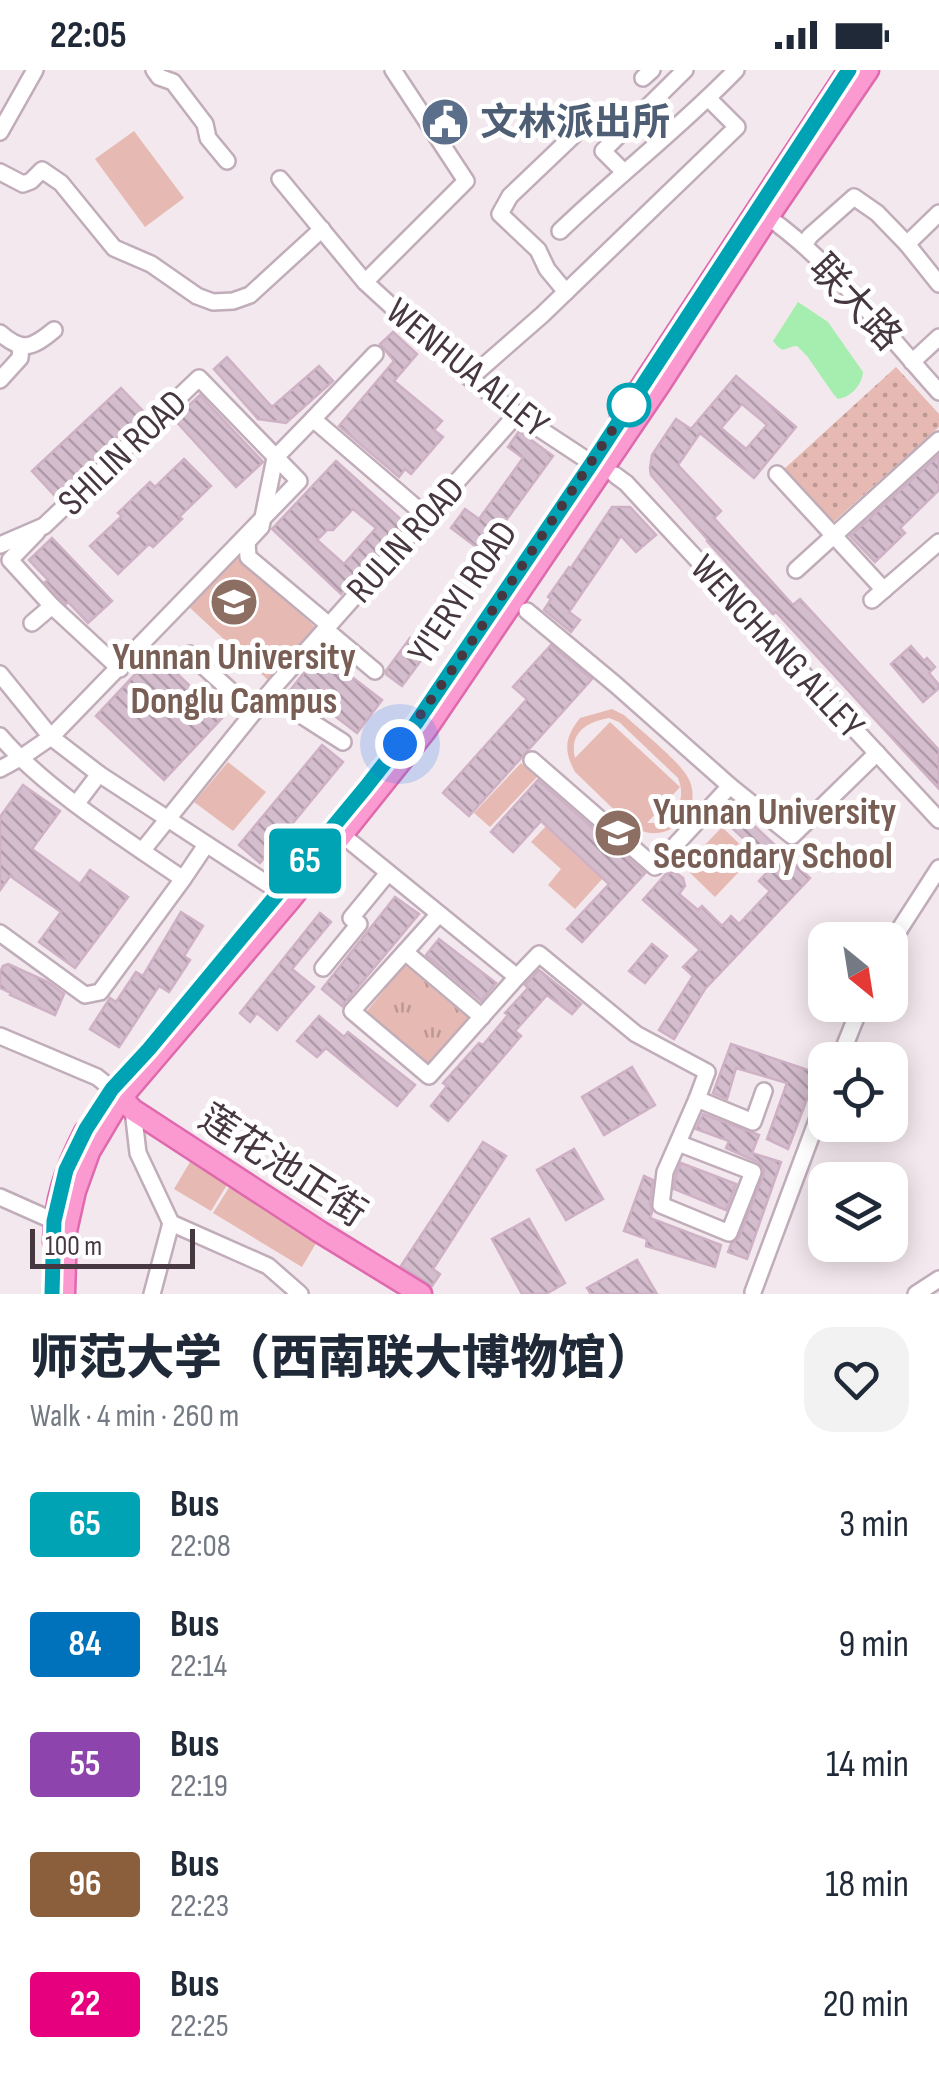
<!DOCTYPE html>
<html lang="en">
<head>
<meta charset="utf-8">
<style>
  :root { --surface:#fff; --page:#f2f2f3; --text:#1f2937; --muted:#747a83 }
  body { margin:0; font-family:"Sofia Sans Condensed","Noto Sans SC",sans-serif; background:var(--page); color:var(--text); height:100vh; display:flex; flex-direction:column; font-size:38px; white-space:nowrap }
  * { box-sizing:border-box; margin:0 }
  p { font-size:32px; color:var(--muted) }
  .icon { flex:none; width:55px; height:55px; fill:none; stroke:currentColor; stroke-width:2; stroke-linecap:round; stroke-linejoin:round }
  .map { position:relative; height:1224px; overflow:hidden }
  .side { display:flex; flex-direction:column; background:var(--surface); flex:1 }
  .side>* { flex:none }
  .badge { padding:0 20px; border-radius:8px; font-size:35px; line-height:65px }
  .needle { width:65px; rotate:150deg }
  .controls { position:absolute; left:808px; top:852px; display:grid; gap:20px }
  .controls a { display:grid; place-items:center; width:100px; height:100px; border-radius:20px; background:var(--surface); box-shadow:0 5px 25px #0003; font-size:50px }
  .scale { position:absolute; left:30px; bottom:25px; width:165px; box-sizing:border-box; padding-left:10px; border:5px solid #463741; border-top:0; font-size:28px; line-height:35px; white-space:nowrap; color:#463741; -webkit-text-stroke:8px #fff; paint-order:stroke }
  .you { position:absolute; width:50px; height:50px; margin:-25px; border:8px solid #fff; border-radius:50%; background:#1a73e8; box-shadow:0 0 0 15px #1a73e833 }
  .map>.badge { position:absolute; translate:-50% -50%; box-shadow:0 0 0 5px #fff }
  .round { display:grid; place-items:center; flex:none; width:105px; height:105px; border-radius:30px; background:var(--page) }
  .summary { display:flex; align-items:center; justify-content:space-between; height:170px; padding:0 30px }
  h1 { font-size:48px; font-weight:800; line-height:75px }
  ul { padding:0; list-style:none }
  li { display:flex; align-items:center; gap:30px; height:120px; padding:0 30px }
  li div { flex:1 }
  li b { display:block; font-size:38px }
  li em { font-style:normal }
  li .badge { min-width:110px; font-weight:700; text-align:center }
  .status { display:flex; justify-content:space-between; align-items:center; height:70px; padding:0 50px; background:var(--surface); direction:ltr }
  .status svg { height:28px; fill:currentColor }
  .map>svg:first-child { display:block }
  .grass { fill:url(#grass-dots) }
  .park { fill:url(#park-tufts) }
  .pitch { fill:#e6bab2; fill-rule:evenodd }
  .water { fill:#a6eeaf }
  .building { fill:url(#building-back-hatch); stroke:#cfb1c5; stroke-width:2.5; fill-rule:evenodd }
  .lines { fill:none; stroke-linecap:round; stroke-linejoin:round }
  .minor-casing { stroke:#c1adba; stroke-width:20 }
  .major-casing { stroke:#e069ae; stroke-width:25 }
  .minor { stroke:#fff; stroke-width:15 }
  .major { stroke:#fb99d1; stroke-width:20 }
  .line-casing { stroke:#fff; stroke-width:22 }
  .line { stroke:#00a3b4; stroke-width:15 }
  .walk { stroke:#463741; stroke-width:10; stroke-dasharray:0 18 }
  .stop-dot { fill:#fff; stroke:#00a3b4; stroke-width:5 }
  .labels { text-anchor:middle; stroke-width:10; stroke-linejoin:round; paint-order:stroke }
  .service-label { font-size:38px; font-weight:bold; fill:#4e5e75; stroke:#fff; text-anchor:start }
  .street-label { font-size:38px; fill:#463741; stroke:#fff }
  .education-label { font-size:38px; font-weight:bold; fill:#785e54; stroke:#fff }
</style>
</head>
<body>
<div class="status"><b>22:05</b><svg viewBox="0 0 49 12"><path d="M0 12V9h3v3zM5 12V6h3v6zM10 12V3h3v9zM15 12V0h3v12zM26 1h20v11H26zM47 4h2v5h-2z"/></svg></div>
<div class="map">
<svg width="939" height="1224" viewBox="0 0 939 1224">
  <defs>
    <pattern id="grass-dots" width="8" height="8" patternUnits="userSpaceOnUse" patternTransform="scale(2.5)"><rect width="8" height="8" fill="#e6bab2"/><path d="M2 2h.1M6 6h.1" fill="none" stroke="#bc9892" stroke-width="1.8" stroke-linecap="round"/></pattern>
    <pattern id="park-tufts" width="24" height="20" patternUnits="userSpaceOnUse" patternTransform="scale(2.5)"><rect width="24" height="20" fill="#e6bab2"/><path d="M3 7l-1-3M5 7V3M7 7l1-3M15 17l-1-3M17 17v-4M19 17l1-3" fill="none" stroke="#bc9892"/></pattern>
    <pattern id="building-back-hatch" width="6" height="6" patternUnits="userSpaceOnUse" patternTransform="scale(2.5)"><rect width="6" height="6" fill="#d4bdcd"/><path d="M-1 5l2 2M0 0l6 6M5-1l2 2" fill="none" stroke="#ae9aa8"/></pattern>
  </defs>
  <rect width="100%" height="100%" fill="#f3e8ee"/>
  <path class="grass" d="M896,297L939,344V357L831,454L783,400Z"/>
  <path class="park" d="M405,895L474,953L431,1000L366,942Z"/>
  <g class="pitch">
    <path d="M134,61L184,128L145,157L95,89Z"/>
    <path d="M237,484L318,560L269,611L188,536Z"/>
    <path d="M612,639L624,645C640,660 677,689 687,706C698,723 692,745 676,756C661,766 646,765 631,756L575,702C563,680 565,667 580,648ZM609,648L619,652L678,708C688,732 673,755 647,753L680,717L610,652L575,688C569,662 587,652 609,648Z"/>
    <path d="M228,692L266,722L233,761L194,732Z"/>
    <path d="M521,693L537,707L490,757L474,743Z"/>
    <path d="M546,756L603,808L575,839L548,815L561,799L531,772Z"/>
    <path d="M722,757L753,787L715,827L684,797Z"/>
    <path d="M190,1092L227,1115L211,1141L174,1119Z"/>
    <path d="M230,1116L318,1170L302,1197L213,1143Z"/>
  </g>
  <path class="water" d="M798,232L828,252L863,302C862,315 851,327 838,329L834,325L807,286L797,276C783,277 785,286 773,271Z"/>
  <g class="building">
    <path d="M393,262L417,284L394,311L442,351L434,360L443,367L411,404L405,399L399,407L339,356L394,291L380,274Z"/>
    <path d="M227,287L272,337L319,296L333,311L286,353L258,349L214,299Z"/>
    <path d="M736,306L796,357L754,408L700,363L678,395L721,441L714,448L793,535L800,529L939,680V719L776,542L773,544L707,471L708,470L651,405L650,398L652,385L676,349L691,359ZM742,334L767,355L746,379L721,358Z"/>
    <path d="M121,318L144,342L55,426L32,401Z"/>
    <path d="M200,325L263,392L236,417L174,349Z"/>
    <path d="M519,361L553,386L483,482L451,458L465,439L479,449L523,388L508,377Z"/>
    <path d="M939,385V420L900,458L905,463L875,492L850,466Z"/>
    <path d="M184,389L211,416L179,447L182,449L153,477L149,474L118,504L90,476L122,446L118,443L150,412L155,417Z"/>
    <path d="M336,391L405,453L341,524L272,459ZM353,439L376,458L344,494L317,470L327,460H333Z"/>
    <path d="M612,437H630L656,465L636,482L621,466L569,542L580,550L571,562L544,540L551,529L548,527L569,497L571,498Z"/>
    <path d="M52,468L112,531L88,553L68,532L66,534L60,528L45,512L48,510L29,490Z"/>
    <path d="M410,568L428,581L402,616L386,604V601Z"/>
    <path d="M326,575L337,584L331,591L382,630L357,663L306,624L300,631L288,623Z"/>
    <path d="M551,575L592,609L469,746L443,723L527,629L513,617Z"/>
    <path d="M911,576L924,591L927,588L935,597L929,603L939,615V618L923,632L891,594Z"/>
    <path d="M155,583L223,647L164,710L96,646Z"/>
    <path d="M322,675L343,692L260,793L239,775Z"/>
    <path d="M538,710L645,803L582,872L567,859L609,814L541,751L513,782L491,762Z"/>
    <path d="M23,715L60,741L32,779L80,814L90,800L128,827L75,898L39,872L61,842L10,806L0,820V747Z"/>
    <path d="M731,734L810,808L705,919L674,969L659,960L693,906L683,897L700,880L643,830L666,804L675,802L683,808L685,816L679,824L698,840L702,836L722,856L731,846L739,854L770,821L759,811L773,796L719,746Z"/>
    <path d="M395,827L419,844L342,936L322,919Z"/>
    <path d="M181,842L203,856L184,886L190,890L169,922L159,916L119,977L90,959L110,928L116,932L136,902L143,906Z"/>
    <path d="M320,843L331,852L292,899L314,917L277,960L257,943L250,952L240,943Z"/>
    <path d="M439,869L496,913L481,931L426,885Z"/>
    <path d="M652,874L667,886L645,913L629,901Z"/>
    <path d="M8,894L48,912L64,924L55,945L10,925L11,923L0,918V902L3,896Z"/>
    <path d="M539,900L581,934L572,944L547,925L515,961L521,966L448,1051L431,1036L447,1016L443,1013L479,973L483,975L508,945L505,943L528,918L525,915Z"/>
    <path d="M319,946L344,967L348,962L415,1015L397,1036L326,978L317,987L297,971Z"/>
    <path d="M731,974L817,1003L788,1079L767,1069L787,1013L736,998L727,1029L713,1023Z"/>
    <path d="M632,997L655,1035L604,1065L582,1027Z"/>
    <path d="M703,1044L759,1065L752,1083L781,1092L747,1189L728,1182L731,1174L739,1167L763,1106L764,1099L758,1092L726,1078L729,1071L696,1059Z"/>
    <path d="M483,1072L506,1086L433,1199L440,1204L432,1216L401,1196Z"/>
    <path d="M574,1079L603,1129L566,1150L537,1100Z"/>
    <path d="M681,1093L736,1114L726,1140L674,1119L676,1105Z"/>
    <path d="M644,1106L653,1110L650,1134L652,1142L650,1148L721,1175L715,1197L646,1176L647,1169L624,1161Z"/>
    <path d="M529,1149L565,1213L546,1224H522L492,1169Z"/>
    <path d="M637,1190L657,1224H591L587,1218Z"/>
  </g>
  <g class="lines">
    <g class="minor-casing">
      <g id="minor">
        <path d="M154,0L159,7L173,12L205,54L208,68L227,91"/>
        <path d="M393,0L466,111L365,212L470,308L517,344L602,400"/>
        <path d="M643,8L652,0"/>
        <path d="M0,62L35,0"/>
        <path d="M0,102L23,114L31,111L42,100L61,113L114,178L151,194L197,226L213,232L233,231L250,225L322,159"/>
        <path d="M624,102L603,81L685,0"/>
        <path d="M280,109L365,212"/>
        <path d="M768,147C834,194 885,262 939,322"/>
        <path d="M560,161C617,106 681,57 736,0"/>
        <path d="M907,174L939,214"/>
        <path d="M804,175L810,166L854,127L877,143L907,174L939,143"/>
        <path d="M566,222L547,199L538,180L500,144L510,126L574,65"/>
        <path d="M0,263C22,282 31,279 54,260"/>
        <path d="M912,292L939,267"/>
        <path d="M470,308L542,245L737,57L709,29"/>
        <path d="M0,310L20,288L21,277"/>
        <path d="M313,349L375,284"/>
        <path d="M777,404L884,520"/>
        <path d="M615,405L626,413L939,750"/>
        <path d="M0,475L44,456L199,308L299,411L51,667L0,604"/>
        <path d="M796,500L939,370"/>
        <path d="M872,530L939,472"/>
        <path d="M52,536L120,599"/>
        <path d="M527,541L616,615L730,716L792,766L877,683"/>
        <path d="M32,553L52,536L10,490L37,462"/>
        <path d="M329,555L248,487L247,472L261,457L275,388L313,349L426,446"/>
        <path d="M325,559L375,601"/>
        <path d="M190,584L254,642"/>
        <path d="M268,624L343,672"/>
        <path d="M0,666C45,719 125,769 183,809L206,775"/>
        <path d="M532,690L655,797L730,716"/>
        <path d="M0,699L22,687L51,667L99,704L269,815L289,831"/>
        <path d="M77,733L99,704"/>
        <path d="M341,764L517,907L539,884L636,964L707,1002L697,1029L753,1052L764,1021"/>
        <path d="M142,781L274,617L517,344"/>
        <path d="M439,844L352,941L429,1006L517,907"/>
        <path d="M0,863L85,925L100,922L183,809"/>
        <path d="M890,874L939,798"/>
        <path d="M405,882L482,947"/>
        <path d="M323,898L359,854L351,848L388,803"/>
        <path d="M0,966L97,1007L112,1019"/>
        <path d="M839,990L861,935"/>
        <path d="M133,1040L138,1083L171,1153"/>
        <path d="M678,1073L753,1102L729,1163L661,1135L665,1102L697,1029"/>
        <path d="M0,1127L54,1151H64"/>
        <path d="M753,1222L825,1029"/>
        <path d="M152,1224L171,1153L268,1196L300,1224"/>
        <path d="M916,1224L939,1209"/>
      </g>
    </g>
    <g class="major-casing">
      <g id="major">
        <path d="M621,348L849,0"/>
        <path d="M115,1021L133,1040L320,1162L421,1224"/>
        <path d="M54,1172C55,1129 66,1099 85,1062"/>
        <path d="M64,1224L66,1161L75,1121L89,1082L121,1028L289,831L425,661L660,314L768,147L868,0"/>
      </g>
    </g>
    <use href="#minor" class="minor"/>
    <use href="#major" class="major"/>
  </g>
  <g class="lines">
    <g class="line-casing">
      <path id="line" d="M52,1224L54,1151L66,1100L86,1059L112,1019L149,979L366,717L416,653L592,393L849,0"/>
    </g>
    <use href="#line" class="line"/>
    <path class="walk" d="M400,674L466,580L635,326L629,335"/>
  </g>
  <defs>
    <g id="civic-disc" transform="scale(2.5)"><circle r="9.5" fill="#5c6f8a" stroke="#fff"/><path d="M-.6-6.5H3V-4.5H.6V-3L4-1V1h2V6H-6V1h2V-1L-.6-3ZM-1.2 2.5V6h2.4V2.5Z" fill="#fff"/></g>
    <g id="university-disc" transform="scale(2.5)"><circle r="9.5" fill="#8d6e63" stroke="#fff"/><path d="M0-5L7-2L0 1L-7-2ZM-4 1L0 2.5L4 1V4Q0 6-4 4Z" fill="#fff"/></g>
    <g id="school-disc" transform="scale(2.5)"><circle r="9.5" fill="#8d6e63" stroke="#fff"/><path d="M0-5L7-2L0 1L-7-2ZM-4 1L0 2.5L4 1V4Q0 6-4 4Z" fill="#fff"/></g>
  </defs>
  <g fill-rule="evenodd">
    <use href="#civic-disc" x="445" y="52"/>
    <use href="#university-disc" x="234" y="532"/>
    <use href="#school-disc" x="618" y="763"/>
  </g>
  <circle class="stop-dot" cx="629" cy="335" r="20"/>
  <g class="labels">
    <g class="service-label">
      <text x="480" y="65">文林派出所</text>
    </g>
    <g class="street-label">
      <text transform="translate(856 232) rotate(47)" y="13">联大路</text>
      <text transform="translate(468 297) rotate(39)" y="13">WENHUA ALLEY</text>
      <text transform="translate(122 382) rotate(-44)" y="13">SHILIN ROAD</text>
      <text transform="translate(405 469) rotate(-48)" y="13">RULIN ROAD</text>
      <text transform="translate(462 522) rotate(-56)" y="13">YI'ERYI ROAD</text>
      <text transform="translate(778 576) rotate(47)" y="13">WENCHANG ALLEY</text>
      <text transform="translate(283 1095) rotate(33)" y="13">莲花池正街</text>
    </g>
    <g class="education-label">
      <text x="234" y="599">Yunnan University<tspan x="234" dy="44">Donglu Campus</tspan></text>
      <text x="653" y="754" text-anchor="start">Yunnan University<tspan x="653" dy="44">Secondary School</tspan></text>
    </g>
  </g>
</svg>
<div class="controls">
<a><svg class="needle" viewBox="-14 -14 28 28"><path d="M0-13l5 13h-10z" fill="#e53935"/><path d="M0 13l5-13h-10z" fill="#747a83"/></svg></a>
<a><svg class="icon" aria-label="locate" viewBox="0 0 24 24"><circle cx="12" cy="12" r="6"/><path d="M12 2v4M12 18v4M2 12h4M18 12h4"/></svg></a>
<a><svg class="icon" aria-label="layers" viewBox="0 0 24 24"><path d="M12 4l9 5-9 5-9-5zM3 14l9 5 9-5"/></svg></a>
</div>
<div class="scale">100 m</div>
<div class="you" style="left:400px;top:674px"></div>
<b class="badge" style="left:305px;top:791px;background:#00a3b4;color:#fff">65</b>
</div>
<section class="side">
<div class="summary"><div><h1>师范大学（西南联大博物馆）</h1><p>Walk · 4 min · 260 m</p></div><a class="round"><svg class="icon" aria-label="heart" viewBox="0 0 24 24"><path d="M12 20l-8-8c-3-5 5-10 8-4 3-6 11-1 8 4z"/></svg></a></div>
<ul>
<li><span class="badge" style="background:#00a3b4;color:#fff">65</span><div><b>Bus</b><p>22:08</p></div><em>3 min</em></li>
<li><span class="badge" style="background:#0072bc;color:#fff">84</span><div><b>Bus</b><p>22:14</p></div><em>9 min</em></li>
<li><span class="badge" style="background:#8e44ad;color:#fff">55</span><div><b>Bus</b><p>22:19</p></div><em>14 min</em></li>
<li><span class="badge" style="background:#8b5e3c;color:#fff">96</span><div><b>Bus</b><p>22:23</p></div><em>18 min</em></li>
<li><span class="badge" style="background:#e6007e;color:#fff">22</span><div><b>Bus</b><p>22:25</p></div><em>20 min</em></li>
</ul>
</section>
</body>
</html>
